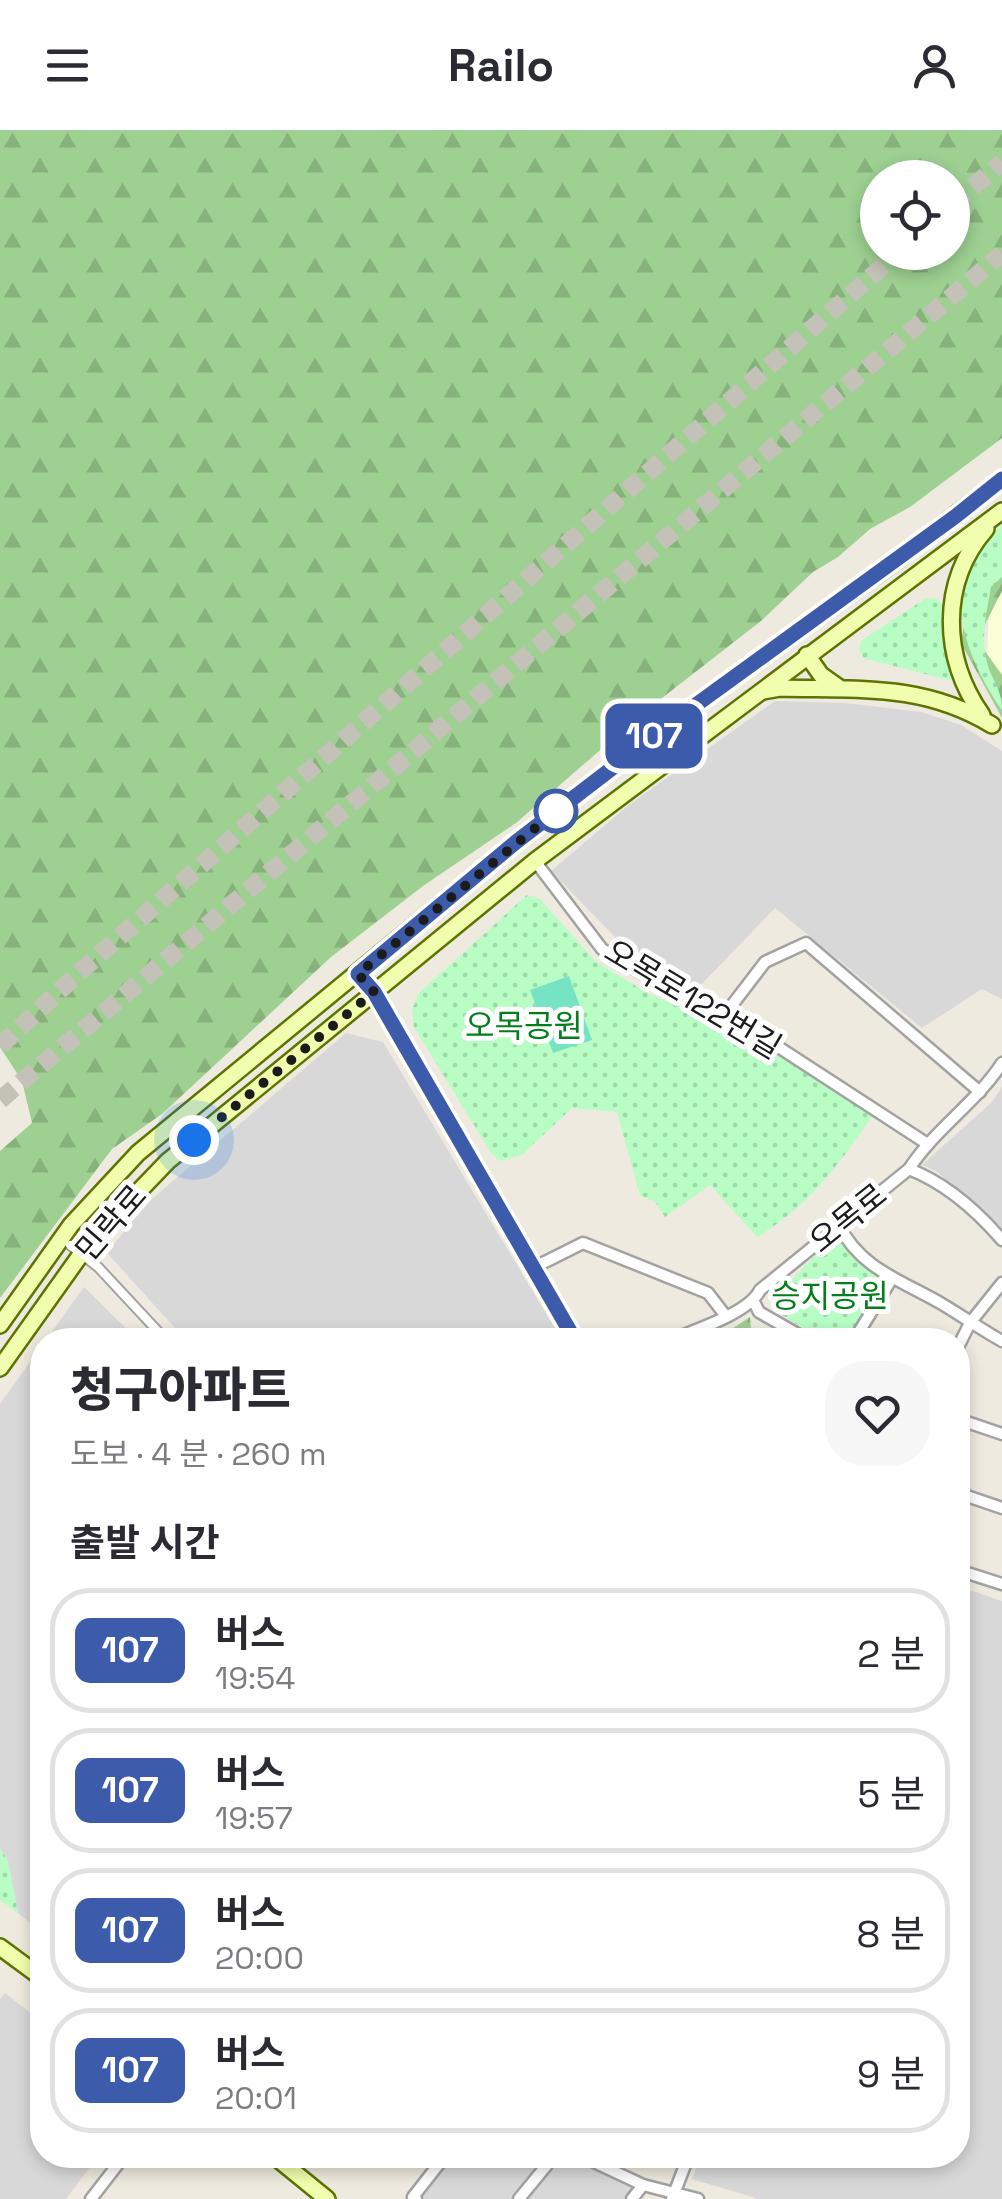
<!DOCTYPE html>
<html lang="ko">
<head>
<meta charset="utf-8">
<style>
  :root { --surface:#fff; --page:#f7f7f7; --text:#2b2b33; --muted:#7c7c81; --line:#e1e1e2 }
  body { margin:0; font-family:"Space Grotesk","Noto Sans KR",sans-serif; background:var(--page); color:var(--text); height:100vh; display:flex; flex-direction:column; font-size:38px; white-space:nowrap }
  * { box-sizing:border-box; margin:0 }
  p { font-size:32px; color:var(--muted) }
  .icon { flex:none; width:55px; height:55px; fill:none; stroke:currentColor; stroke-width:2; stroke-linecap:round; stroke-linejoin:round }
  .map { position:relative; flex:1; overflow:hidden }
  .details { position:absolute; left:30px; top:1198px; width:940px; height:840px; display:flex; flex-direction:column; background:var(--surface); border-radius:40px; box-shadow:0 5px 15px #0003 }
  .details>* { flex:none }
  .badge { padding:0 20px; border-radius:15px; font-size:35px; line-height:65px }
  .controls { position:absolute; left:860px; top:30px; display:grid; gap:20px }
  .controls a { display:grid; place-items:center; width:110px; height:110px; border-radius:50%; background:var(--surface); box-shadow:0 5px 15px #0003; font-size:50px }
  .you { position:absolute; width:50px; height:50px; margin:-25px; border:8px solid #fff; border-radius:50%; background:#1a73e8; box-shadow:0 0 0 15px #1a73e833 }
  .map>.badge { position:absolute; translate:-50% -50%; box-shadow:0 0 0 5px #fff }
  h2 { padding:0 40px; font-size:38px; line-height:90px }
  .round { display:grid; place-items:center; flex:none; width:105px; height:105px; border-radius:40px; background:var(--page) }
  .headline { display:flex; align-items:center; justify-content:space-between; height:170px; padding:0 40px }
  h1 { font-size:48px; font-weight:800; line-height:75px }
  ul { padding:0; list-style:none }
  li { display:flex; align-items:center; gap:30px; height:125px; margin:0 20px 15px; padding:0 20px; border:5px solid var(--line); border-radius:40px }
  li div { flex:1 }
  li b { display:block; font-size:38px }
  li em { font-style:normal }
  li .badge { min-width:110px; font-weight:700; text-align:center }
  header { display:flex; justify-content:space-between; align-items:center; height:130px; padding:0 40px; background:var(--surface); font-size:45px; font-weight:800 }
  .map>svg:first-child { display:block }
  .residential { fill:#d9d8d8 }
  .education { fill:#fbffd7 }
  .forest { fill:url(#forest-firs); fill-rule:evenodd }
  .park { fill:url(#park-dots) }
  .pitch { fill:#76e4c4 }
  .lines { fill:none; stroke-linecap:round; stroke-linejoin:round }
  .trunk-tunnel { stroke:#c4c1b8; stroke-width:18; stroke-dasharray:18 9; stroke-linecap:butt }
  .pedestrian-casing { stroke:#a2a2a2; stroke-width:12 }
  .minor-casing { stroke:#a2a2a2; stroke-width:15 }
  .secondary-casing { stroke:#5c7400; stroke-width:20 }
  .pedestrian { stroke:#fff; stroke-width:8 }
  .minor { stroke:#fff; stroke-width:10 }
  .secondary { stroke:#f1fead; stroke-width:15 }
  .line-casing { stroke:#fff; stroke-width:22 }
  .line { stroke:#3d5bab; stroke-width:15 }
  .walk { stroke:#1b1b1b; stroke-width:10; stroke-dasharray:0 18 }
  .stop-dot { fill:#fff; stroke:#3d5bab; stroke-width:5 }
  .labels { text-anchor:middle; stroke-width:10; stroke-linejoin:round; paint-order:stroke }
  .street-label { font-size:32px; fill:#1b1b1b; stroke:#fff }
  .park-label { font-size:32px; fill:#047e1a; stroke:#fff }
</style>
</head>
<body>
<header><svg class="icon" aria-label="menu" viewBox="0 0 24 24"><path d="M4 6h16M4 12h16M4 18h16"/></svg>Railo<svg class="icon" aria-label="person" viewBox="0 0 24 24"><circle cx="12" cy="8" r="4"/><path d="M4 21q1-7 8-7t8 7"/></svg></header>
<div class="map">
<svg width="1002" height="2069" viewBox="0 0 1002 2069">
  <defs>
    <pattern id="forest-firs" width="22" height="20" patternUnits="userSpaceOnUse" patternTransform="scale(2.5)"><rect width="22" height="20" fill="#9dd091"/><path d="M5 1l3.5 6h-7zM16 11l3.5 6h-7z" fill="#87b27c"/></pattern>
    <pattern id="park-dots" width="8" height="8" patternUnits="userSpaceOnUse" patternTransform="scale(2.5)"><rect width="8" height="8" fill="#b7fdc4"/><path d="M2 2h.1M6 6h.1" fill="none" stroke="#9dd8a8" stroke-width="1.8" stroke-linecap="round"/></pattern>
  </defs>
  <rect width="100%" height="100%" fill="#eeeadf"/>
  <g class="residential">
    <path d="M775,571L845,573L921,582L961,595L1002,621V869L982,859L922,898L775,778L696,860L640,833L551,741L630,674Z"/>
    <path d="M346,903L383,912L562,1210H186L107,1123L146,1074Z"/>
    <path d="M1002,957V1098L936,1041L922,1035L992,972Z"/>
    <path d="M84,1157L138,1210H46Z"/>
    <path d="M42,1215V1803L18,1783L8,1732L0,1718V1274Z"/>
    <path d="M958,1456L1002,1471V2069H759L692,2049L701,2025H958Z"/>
    <path d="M5,1863L42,1892V2025H99L66,2069H0V1869Z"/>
    <path d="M446,2025H579L643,2055L632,2069H416Z"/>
  </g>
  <path class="education" d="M1002,455V544L987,530L989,477Z"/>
  <g class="forest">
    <path d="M0,0H1002V308L910,377L870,399L838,427L813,442L761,491L644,582L516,693L423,756L331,827L162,984L112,1019L0,1168V1021L32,993L22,951L0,917ZM878,48H952V122H878Z"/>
    <path d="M1002,415V461L977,510L1002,545V588L961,513L970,454Z"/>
    <path d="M750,1187L752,1210H706L724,1204Z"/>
  </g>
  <g class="park">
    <path d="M1002,395V447L991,457C987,480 981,504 986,528C990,549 1002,557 1002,580C972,537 944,475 974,424C981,413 993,403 1002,395Z"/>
    <path d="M937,468L945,479L955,549L948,550L863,528L859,519L862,510L925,469Z"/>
    <path d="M527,765L540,769L596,832L649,864L744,901L876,981C841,1031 810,1076 757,1107L710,1055L665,1087L655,1072L640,1065L617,982L572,978L522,1025L500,1031L491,1023L414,897L412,880L419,863Z"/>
    <path d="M835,1105L882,1151L847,1210H823L775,1181L774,1168Z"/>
    <path d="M0,1718L8,1732L18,1783L0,1770Z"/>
  </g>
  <path class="pitch" d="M569,846L592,910L553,923L530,860Z"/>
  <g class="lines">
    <g class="trunk-tunnel">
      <path d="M952,75L1002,32"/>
      <path d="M0,916L83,839L899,122"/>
      <path d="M0,970L1002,124"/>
    </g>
    <g class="pedestrian-casing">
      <path id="pedestrian" d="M70,1115L98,1137L166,1210"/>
    </g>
    <g class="minor-casing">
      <g id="minor">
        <path d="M535,731L602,819L660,854L726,883L926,1013"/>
        <path d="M358,844L374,863L575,1210"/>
        <path d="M726,883L765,832L806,813L980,962"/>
        <path d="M909,1039C945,1053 977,1081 1002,1110"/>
        <path d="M839,1095C860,1139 903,1151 942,1174C962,1186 982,1200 1002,1211"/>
        <path d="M533,1138L583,1113L708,1163L725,1185"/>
        <path d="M754,1172L759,1182L808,1210"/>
        <path d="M671,1210C695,1200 749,1183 760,1160L909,1039C935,999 976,973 1002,933"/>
        <path d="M854,1210L891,1150"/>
        <path d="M958,1217L970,1193L1002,1153"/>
        <path d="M958,1289L1002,1304"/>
        <path d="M958,1363L1002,1378"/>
        <path d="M958,1440L1002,1454"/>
        <path d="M579,2025L643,2055L698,2069"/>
        <path d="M91,2069L125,2025"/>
        <path d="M416,2069L413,2067L446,2025"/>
        <path d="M519,2069L555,2025"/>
        <path d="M632,2069L643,2055"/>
        <path d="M672,2069L689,2025"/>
      </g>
    </g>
    <g class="secondary-casing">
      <g id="secondary">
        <path d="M807,525L821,545L838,557"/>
        <path d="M763,561L780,558C858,560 923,553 992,595"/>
        <path d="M982,585C942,528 939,453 986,399"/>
        <path d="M0,1195L71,1095L138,1023L516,712L671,593L896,431L1002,349"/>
        <path d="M0,1238L89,1113L168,1031L535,731L1002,381"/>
        <path d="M0,1817L42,1848"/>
        <path d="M273,2025L327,2069"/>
      </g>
    </g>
    <use href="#pedestrian" class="pedestrian"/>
    <use href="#minor" class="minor"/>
    <use href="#secondary" class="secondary"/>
  </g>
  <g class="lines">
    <g class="line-casing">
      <path id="line" d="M575,1210L374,862L358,844L516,712L671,593L956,386L1002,349"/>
    </g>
    <use href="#line" class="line"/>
    <path class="walk" d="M194,1010L374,862L358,844L556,681"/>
  </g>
  <circle class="stop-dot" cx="556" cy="681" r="20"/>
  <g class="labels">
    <g class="street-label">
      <text transform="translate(693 869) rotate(31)" y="11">오목로122번길</text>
      <text transform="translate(848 1088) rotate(-39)" y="11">오목로</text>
      <text transform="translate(111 1093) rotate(-49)" y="11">민락로</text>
    </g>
    <g class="park-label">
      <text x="524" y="907">오목공원</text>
      <text x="830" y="1177">승지공원</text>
    </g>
  </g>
</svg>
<div class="controls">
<a><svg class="icon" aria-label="locate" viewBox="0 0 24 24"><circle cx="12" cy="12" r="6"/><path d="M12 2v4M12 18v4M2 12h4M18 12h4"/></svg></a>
</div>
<div class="you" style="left:194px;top:1010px"></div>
<b class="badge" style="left:654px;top:606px;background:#3d5bab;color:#fff">107</b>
<section class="details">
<div class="headline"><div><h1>청구아파트</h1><p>도보 · 4 분 · 260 m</p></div><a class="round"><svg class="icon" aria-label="heart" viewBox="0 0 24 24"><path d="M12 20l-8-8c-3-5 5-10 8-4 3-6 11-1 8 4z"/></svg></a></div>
<h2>출발 시간</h2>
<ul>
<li><span class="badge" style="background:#3d5bab;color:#fff">107</span><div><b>버스</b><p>19:54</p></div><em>2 분</em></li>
<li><span class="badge" style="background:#3d5bab;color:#fff">107</span><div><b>버스</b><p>19:57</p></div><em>5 분</em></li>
<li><span class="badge" style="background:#3d5bab;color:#fff">107</span><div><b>버스</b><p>20:00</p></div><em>8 분</em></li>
<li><span class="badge" style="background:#3d5bab;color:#fff">107</span><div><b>버스</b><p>20:01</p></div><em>9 분</em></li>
</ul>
</section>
</div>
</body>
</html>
